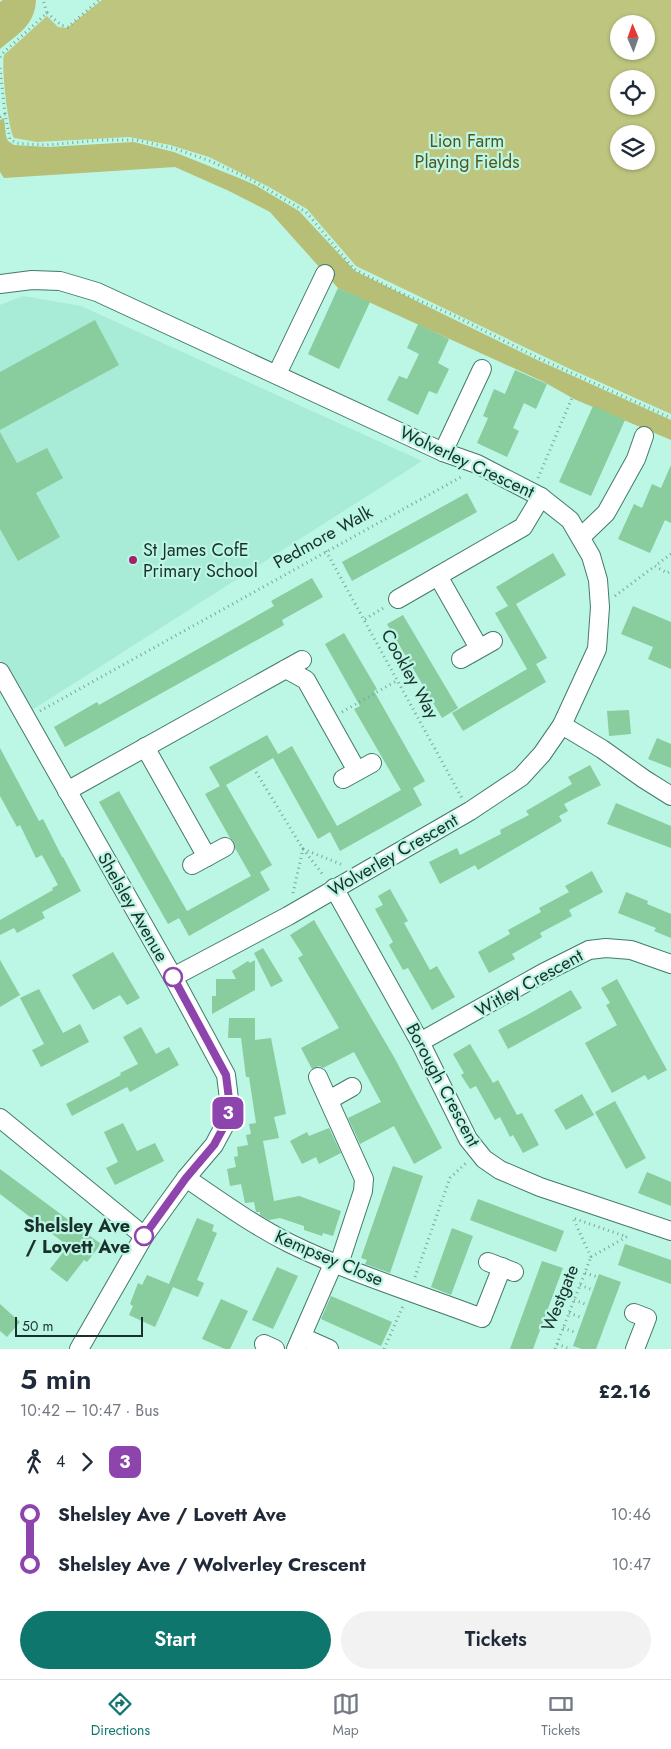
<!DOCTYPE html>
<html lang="en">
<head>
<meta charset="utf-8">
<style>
  :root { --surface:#fff; --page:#f2f2f3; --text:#1f2937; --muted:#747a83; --line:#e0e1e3; --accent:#0f766e }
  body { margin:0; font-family:Jost,sans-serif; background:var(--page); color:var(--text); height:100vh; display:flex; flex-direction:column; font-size:19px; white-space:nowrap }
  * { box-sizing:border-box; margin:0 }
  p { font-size:16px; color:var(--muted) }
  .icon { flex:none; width:28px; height:28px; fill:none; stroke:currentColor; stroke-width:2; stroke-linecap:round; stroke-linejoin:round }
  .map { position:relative; height:1349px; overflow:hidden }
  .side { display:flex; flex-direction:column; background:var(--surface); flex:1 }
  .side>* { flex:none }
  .badge { padding:0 10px; border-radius:8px; font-size:18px; line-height:32px }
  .needle { width:32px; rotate:358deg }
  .controls { position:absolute; left:610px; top:15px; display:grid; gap:10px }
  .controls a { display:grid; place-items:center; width:45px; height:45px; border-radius:50%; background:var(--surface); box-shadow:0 1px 4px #0004; font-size:25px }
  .scale { position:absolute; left:15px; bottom:12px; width:128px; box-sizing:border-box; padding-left:5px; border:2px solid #19312a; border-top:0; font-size:14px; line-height:18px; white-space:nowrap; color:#19312a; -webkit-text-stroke:4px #bcf6e4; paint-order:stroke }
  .map>.badge { position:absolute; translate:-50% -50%; box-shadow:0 0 0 2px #fff }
  .legs { display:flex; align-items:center; gap:8px; height:55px; padding:0 20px; font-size:16px }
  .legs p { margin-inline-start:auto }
  .summary { display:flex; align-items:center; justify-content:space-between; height:85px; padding:0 20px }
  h1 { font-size:28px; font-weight:600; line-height:38px }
  .primary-button { display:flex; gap:10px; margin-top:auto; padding:10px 20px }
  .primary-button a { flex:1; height:58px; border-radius:30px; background:var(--accent); color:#fff; font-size:20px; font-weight:600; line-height:58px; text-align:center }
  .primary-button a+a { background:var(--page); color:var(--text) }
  ul { padding:0 20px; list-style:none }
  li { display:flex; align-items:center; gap:18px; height:50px; font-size:19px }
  li i { display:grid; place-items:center; width:8px; height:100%; margin:0 6px; background:currentColor }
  li i::after { content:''; width:12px; height:12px; margin:-6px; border:4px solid; border-radius:50%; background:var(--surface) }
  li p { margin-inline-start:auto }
  li:first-child i { background:linear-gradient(#0000 50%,currentColor 0) }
  li:last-child i { background:linear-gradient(currentColor 50%,#0000 0) }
  .dock { display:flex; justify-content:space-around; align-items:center; height:70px; border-top:1px solid var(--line); background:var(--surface); font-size:14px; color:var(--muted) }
  .dock a { display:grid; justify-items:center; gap:2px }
  .dock .active { color:var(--accent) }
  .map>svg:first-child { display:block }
  .built { fill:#a8ebd6 }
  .green { fill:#bec57f; fill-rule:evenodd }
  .forest { fill:#b7be75 }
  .building { fill:#89cc9d }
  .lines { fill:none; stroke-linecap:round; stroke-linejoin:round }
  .minor-casing { stroke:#437a6a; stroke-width:20 }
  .path { stroke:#7aa698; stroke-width:3; stroke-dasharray:1 4; stroke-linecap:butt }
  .minor { stroke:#fff; stroke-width:18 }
  .line-1-casing { stroke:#fff; stroke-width:11 }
  .line-1 { stroke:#8e44ad; stroke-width:8 }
  .poi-dot { fill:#a72069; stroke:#bcf6e4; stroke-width:2 }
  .stop-1-dot { fill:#fff; stroke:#8e44ad; stroke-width:2.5 }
  .labels { text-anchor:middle; stroke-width:4.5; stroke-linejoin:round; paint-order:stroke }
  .park-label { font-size:18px; fill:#535722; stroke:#bcf6e4 }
  .street-label { font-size:18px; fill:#19312a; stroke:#bcf6e4 }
  .poi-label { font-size:18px; fill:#19312a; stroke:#bcf6e4; text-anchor:start }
  .stop-label { font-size:18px; font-weight:bold; fill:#19312a; stroke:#bcf6e4; text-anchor:end }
</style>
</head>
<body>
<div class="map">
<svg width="671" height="1349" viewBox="0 0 671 1349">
  <rect width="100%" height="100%" fill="#bcf6e4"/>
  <path class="built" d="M23,296L81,306L422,461L29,712L0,659V305Z"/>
  <path class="green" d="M102,0H671V414L568,368L356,266L307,209L269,187L209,157L170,145L129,137L37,142L14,138C8,128 1,66 4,55L47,16L58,27L67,28ZM619,24H646V51H619ZM619,79H646V106H619ZM619,134H646V161H619Z"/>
  <g class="forest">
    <path d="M3,0H36C35,25 18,34 0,49V2Z"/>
    <path d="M4,118L6,136L8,141L14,145L48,147L134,142L174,152L239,178L255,185L299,211L355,271L533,358L671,420V440L574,399L544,382L338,288L270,212L229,191L175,167L4,178L0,172V120Z"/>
  </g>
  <g class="building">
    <path d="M338,288L370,302L339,369L308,354Z"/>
    <path d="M95,320L119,365L0,430V372Z"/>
    <path d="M418,324L449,339L438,363L449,369L437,394L429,391L418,415L387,400L399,376L407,379L419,354L407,348Z"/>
    <path d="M515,370L547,384L536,409L524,403L513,428L519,431L507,457L477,443L488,418L483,416L494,389L505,394Z"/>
    <path d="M593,406L625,420L591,496L559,482Z"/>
    <path d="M0,432L17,463L47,448L63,478L36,493L60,537L18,561L0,529Z"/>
    <path d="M671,465V523L665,520L650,553L618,539L634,504L642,508L652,484L661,488Z"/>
    <path d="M467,493L477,512L352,581L342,562Z"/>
    <path d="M553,553L566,575L516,604L547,658L536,664L546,682L463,731L452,713L527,669L495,613L508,606L496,587Z"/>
    <path d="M312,578L323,597L282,620L284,625L65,747L54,727L97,702L99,705L274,606L271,601Z"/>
    <path d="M633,606L671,622V669L648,659L653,647L621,634Z"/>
    <path d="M403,615L458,708L442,718L387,624Z"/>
    <path d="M344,633L377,689L374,691L425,781L413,788L422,805L340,851L330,832L318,839L273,758L226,785L272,865L260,872L270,890L189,936L179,918L168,924L99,802L119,791L187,911L251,876L235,848L234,842L230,838L205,794L220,786L209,767L267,735L278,754L292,746L337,826L401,790L354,709L360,706L325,644Z"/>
    <path d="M629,710L631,734L609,736L607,711Z"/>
    <path d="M657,738L671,744V768L648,759Z"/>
    <path d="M0,748L39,821L43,819L62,857H63L81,891L42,912L45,918L17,933L14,928L0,935V920L53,890L52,888L58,885L42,855L36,858L20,825L17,827L0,796Z"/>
    <path d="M590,765L601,785L564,804L568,811L559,816L562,821L478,870L475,865L440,884L429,862L457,848L460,855L501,834L500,830L529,815L526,811L572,784L568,777Z"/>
    <path d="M616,803L671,826V848L607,824Z"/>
    <path d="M592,871L603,892L569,910L572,916L540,933L542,937L512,954L515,959L489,973L478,952L510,934L508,930L541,912L539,908L569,892L565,886Z"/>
    <path d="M390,889L408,921L404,923L430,970L437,966L455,997L432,1010L408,968L403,970L389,945L393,942L375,909L383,905L378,896Z"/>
    <path d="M626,892L648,901L647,904L671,914V938L654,931L656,928L618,913Z"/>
    <path d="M314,920L394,1057L442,1148L414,1164L394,1126L360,1144L348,1118L381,1102L354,1052L323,1068L319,1066L312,1069L301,1048L339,1028L298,958L303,955L290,935Z"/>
    <path d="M263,948L283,981L271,987L254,953Z"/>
    <path d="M113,952L140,998L127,1005L120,995L93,1010L72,975Z"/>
    <path d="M0,960L20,995L0,1007Z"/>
    <path d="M255,960V990L212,1014V996H216V979H236L232,971L248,961L250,963Z"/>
    <path d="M617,979L667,1070L648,1080L645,1075L612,1093L585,1043L617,1025L606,1005L610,1003L601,988Z"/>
    <path d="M39,989L63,1033L80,1024L89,1042L41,1067L32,1050L44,1044L20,998Z"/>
    <path d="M571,990L582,1008L508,1049L498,1030L527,1015Z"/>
    <path d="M229,1018H255V1040L271,1038L286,1114L274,1117L279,1138L263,1141L274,1201L299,1196L341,1211L333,1236L323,1233L322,1236L304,1230V1226L280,1218L269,1220L260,1215V1212H256L254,1202L245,1203L241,1184L230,1186L227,1169L236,1167L234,1157L238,1156L237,1147L248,1145L246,1135L251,1134L249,1124L256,1123L249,1077H246L241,1038H228Z"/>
    <path d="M141,1027L156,1054L169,1047L179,1065L130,1092L127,1087L72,1116L66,1104L121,1075L120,1073L138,1064L123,1037Z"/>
    <path d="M470,1044L493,1083L498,1080L517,1115L522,1113L539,1145L523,1153L513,1135L510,1137L500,1117L495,1120L476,1086L470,1089L461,1075L464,1073L453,1054Z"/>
    <path d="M582,1094L594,1115L566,1130L554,1110Z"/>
    <path d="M615,1101L646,1158L626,1169L595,1112Z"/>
    <path d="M123,1123L137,1151L155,1143L164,1161L115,1185L106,1168L118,1162L104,1132Z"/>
    <path d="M329,1128L341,1153L319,1164L316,1157L302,1164L290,1141L307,1132L309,1136Z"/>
    <path d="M393,1166L423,1176L390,1273L365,1264L367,1260L361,1258Z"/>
    <path d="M0,1169L101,1244L87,1262L84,1260L67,1282L50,1269L68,1246L0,1194Z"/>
    <path d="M647,1172L671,1182V1206L638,1193Z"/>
    <path d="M478,1199L564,1231L556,1252L470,1220Z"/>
    <path d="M197,1218L214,1225L212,1231L217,1233L197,1280L204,1283L198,1297L173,1287L155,1327L129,1315L133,1306L130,1304L138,1283L142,1285L147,1275L169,1284Z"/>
    <path d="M452,1228L473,1236L451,1295L431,1287Z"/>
    <path d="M625,1244L671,1260V1284L618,1265Z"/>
    <path d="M542,1261L563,1268L533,1349H510Z"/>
    <path d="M277,1267L298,1276L273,1329L252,1320Z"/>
    <path d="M599,1274L621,1282L596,1349H582L573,1346Z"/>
    <path d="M331,1296L392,1322L381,1346L321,1319Z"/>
    <path d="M221,1299L248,1311L230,1349H225L202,1339Z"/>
    <path d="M0,1304L20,1322L7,1337L0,1331Z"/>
  </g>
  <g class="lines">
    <g class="minor-casing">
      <g id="minor">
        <path d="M0,284L32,280L60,281L97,292L443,452L477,464L541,497L570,520L591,556L598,580L600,607L597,649L562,725L542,754L521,777L470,811L288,916L173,977"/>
        <path d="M277,374L325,274"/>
        <path d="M443,452L482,369"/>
        <path d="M581,537L606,513L636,459L644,436"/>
        <path d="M438,576L479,648"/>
        <path d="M398,599L523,527L541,497"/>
        <path d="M461,659L493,641"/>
        <path d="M286,669L306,680L357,771"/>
        <path d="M0,672L173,977L226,1075L229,1099L228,1119L214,1145L186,1178L144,1236L79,1349"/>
        <path d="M562,725L602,749L644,779L671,796"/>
        <path d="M145,747L207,857"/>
        <path d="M343,779L372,763"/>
        <path d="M67,791L302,660"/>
        <path d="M192,865L225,847"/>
        <path d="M334,888L420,1042L468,1139L484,1159L500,1170L540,1187L671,1231"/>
        <path d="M420,1042L543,973L589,950L606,948L631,950L671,964"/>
        <path d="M318,1077L364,1179L363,1191L339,1264"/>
        <path d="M329,1100L352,1087"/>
        <path d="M0,1118L144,1236"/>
        <path d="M186,1178C220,1201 253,1225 289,1243C350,1273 419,1294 482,1318L502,1267"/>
        <path d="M488,1262L514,1272"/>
        <path d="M634,1313L647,1318L635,1349"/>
        <path d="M302,1337L329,1349"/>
        <path d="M264,1344L275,1349"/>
        <path d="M296,1349L334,1262"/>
      </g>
    </g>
    <g class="path">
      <path d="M47,13L61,25L68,27L99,0"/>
      <path d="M0,57L4,52L47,13L43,0"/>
      <path d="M0,68L5,114"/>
      <path d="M0,117L5,114L10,139L16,143L27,144L47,145L101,140H136L176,149L210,161L248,178L306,212L354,269L401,293L453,315L534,356L671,418"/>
      <path d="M538,478L572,398"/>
      <path d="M326,551L462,798"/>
      <path d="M671,554L655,566L667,573L671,571"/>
      <path d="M615,596L655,566"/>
      <path d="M365,619L385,607"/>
      <path d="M40,711L461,477"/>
      <path d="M342,712L398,680"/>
      <path d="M256,772L303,849L324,876"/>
      <path d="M293,893L303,849L343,865"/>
      <path d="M591,1257L573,1218L627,1237"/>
      <path d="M591,1257L628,1236"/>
      <path d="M585,1273L598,1277"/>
      <path d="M415,1277L450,1178L467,1162"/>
      <path d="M580,1285L593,1290"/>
      <path d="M574,1300L588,1305"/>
      <path d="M569,1313L583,1318"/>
      <path d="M563,1328L577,1333"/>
      <path d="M557,1344L570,1349"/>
      <path d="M384,1349L403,1306"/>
      <path d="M555,1349L591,1257"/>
    </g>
    <use href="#minor" class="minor"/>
  </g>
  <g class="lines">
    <g class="line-1-casing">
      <path id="line-1" d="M144,1236L186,1178L214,1145L228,1119L229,1099L226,1075L173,977"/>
    </g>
    <use href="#line-1" class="line-1"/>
  </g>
  <circle class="poi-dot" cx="133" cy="560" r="5"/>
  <g class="stop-1-dot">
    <circle cx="173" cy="977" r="9"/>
    <circle cx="144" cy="1236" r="9"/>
  </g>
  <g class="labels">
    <g class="park-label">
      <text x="467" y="147">Lion Farm<tspan x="467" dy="21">Playing Fields</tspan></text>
    </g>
    <g class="street-label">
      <text transform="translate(467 462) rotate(25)" y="6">Wolverley Crescent</text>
      <text transform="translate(323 537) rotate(-29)" y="6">Pedmore Walk</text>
      <text transform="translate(410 674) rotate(61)" y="6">Cookley Way</text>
      <text transform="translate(393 855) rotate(-30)" y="6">Wolverley Crescent</text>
      <text transform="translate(133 907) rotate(60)" y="6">Shelsley Avenue</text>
      <text transform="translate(529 983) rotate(-29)" y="6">Witley Crescent</text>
      <text transform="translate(443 1085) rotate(62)" y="6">Borough Crescent</text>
      <text transform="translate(329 1258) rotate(23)" y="6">Kempsey Close</text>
      <text transform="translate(560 1298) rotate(-68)" y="6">Westgate</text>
    </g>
    <g class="poi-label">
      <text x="143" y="556">St James CofE<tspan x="143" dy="21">Primary School</tspan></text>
    </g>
    <g class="stop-label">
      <text x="130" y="1232">Shelsley Ave<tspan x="130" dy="21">/ Lovett Ave</tspan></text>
    </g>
  </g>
</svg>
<div class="controls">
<a><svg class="needle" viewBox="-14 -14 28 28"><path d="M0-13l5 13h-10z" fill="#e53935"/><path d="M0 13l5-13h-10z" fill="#747a83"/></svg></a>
<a><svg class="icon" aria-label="locate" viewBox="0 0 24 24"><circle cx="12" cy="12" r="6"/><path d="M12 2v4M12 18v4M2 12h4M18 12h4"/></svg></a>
<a><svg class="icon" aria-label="layers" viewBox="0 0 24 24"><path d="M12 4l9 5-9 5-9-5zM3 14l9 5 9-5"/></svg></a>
</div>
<div class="scale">50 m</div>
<b class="badge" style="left:228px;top:1113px;background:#8e44ad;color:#fff">3</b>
</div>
<section class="side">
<div class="summary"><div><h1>5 min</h1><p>10:42 – 10:47 · Bus</p></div><b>£2.16</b></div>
<div class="legs"><svg class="icon" aria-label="walk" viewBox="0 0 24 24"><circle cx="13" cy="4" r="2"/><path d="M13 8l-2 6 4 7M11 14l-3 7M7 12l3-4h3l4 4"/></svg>4<svg class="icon" aria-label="forward" viewBox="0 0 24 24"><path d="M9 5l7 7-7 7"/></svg><b class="badge" style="background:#8e44ad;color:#fff">3</b></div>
<ul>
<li><i style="color:#8e44ad"></i><b>Shelsley Ave / Lovett Ave</b><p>10:46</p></li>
<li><i style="color:#8e44ad"></i><b>Shelsley Ave / Wolverley Crescent</b><p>10:47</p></li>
</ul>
<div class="primary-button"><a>Start</a><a>Tickets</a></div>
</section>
<nav class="dock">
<a class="active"><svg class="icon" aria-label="directions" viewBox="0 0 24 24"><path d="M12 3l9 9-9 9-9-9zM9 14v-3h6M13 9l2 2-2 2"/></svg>Directions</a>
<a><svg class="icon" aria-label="map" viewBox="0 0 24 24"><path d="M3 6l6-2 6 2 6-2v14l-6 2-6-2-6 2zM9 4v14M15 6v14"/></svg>Map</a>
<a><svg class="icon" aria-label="tickets" viewBox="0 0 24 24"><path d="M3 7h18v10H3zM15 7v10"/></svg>Tickets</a>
</nav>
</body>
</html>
